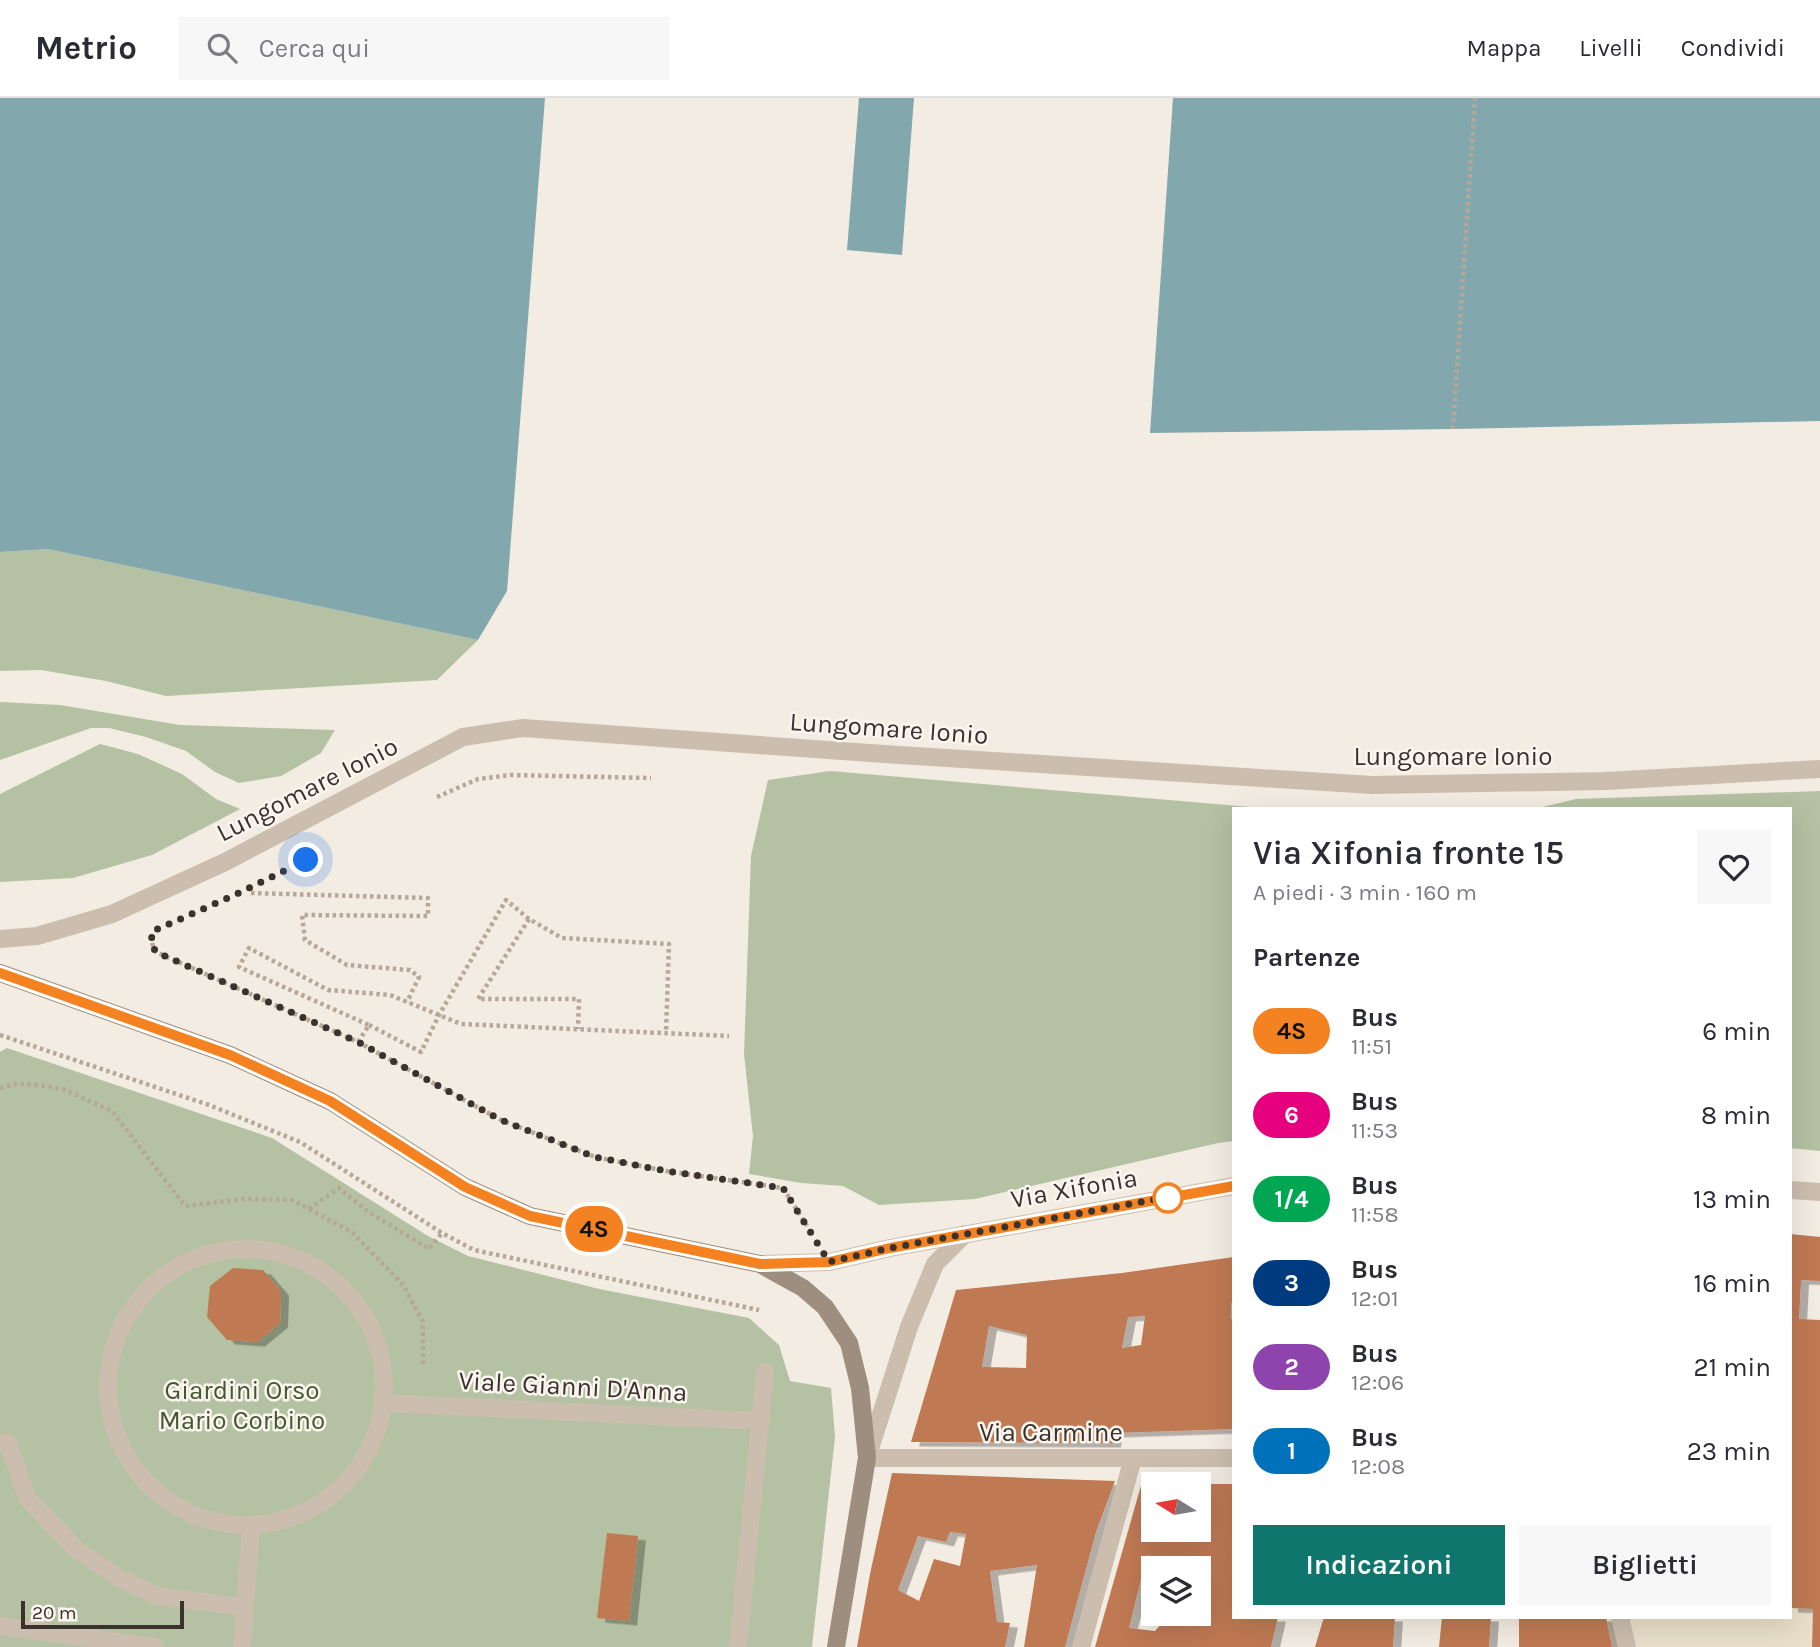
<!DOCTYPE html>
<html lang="it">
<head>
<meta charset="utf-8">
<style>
  :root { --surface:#fff; --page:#f7f7f7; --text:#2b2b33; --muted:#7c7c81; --line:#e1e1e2; --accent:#0f766e }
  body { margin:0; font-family:Karla,sans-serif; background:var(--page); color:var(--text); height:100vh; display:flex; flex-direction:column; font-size:26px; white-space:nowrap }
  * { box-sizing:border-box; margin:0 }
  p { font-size:23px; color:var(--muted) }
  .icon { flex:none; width:38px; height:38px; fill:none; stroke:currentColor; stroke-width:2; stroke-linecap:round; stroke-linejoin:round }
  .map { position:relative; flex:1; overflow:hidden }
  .drawer { position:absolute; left:1232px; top:709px; width:560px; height:812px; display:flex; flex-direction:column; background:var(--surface); border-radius:0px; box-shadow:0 7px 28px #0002 }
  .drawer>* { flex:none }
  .badge { padding:0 14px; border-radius:23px; font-size:24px; line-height:46px }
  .needle { width:46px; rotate:281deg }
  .tools { position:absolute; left:1141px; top:1374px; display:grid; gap:14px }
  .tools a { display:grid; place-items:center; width:70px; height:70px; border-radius:0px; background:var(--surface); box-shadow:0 7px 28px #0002; font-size:35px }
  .scale { position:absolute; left:21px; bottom:18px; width:163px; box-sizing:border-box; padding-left:7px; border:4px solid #3a322c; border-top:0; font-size:19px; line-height:24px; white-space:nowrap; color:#3a322c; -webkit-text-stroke:5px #faf6ef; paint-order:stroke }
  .you { position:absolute; width:35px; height:35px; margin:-18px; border:5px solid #fff; border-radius:50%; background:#1a73e8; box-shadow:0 0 0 10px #1a73e833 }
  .map>.badge { position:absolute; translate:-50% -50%; box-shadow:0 0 0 4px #fff }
  h2 { padding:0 21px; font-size:26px; line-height:63px }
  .round { display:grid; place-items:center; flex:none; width:74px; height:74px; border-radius:0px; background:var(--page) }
  .summary { display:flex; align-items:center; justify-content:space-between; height:119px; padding:0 21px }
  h1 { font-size:33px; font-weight:600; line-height:52px }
  .cta { display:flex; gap:14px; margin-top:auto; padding:14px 21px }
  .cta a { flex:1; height:80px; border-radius:0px; background:var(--accent); color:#fff; font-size:28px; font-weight:600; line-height:80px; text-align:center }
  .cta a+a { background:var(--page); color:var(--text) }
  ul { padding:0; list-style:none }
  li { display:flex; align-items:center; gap:21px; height:84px; padding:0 21px }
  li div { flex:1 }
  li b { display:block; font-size:26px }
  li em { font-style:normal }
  li .badge { min-width:77px; font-weight:700; text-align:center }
  header { display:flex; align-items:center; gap:42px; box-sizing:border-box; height:98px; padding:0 35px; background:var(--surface); border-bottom:2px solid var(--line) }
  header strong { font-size:33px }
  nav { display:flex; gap:38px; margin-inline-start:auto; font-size:24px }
  .search { width:490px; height:63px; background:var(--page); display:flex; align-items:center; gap:18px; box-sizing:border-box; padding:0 24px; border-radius:0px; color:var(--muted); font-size:26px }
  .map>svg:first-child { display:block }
  .green { fill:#b4c1a2 }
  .plaza { fill:#e9dfca }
  .water { fill:#82a8ae }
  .building { fill:#bf7953; fill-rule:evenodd; filter:url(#shadow) }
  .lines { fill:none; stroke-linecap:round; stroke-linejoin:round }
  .path { stroke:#b6a898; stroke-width:4.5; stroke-dasharray:3.5 3.5; stroke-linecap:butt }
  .pedestrian { stroke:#cbbeae; stroke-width:18 }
  .minor { stroke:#cbbeae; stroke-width:18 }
  .tertiary { stroke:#cbbeae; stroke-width:18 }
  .secondary { stroke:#9e8e7f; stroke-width:18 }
  .line-casing { stroke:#fff; stroke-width:16 }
  .line { stroke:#f58220; stroke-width:10 }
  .walk { stroke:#3a322c; stroke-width:7; stroke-dasharray:0 12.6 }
  .stop-dot { fill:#fff; stroke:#f58220; stroke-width:3.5 }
  .labels { text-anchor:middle; stroke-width:5; stroke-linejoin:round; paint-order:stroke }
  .street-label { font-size:26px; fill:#3a322c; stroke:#faf6ef }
  .park-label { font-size:26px; fill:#455731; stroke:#faf6ef }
</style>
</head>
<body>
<header>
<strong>Metrio</strong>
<div class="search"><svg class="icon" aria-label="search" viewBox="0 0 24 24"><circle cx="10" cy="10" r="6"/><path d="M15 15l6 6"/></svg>Cerca qui</div>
<nav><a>Mappa</a><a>Livelli</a><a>Condividi</a></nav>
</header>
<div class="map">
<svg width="1820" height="1549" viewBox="0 0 1820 1549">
  <defs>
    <filter id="shadow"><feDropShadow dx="8" dy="4.5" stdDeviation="0" flood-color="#0004"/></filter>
  </defs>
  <rect width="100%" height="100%" fill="#f3ece2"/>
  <g class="green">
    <path d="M48,451L478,542L437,582L166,598L106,583L41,572L0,573V454Z"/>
    <path d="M0,604L60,607L180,627L335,632L321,655L281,678L239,685L215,674L186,653L146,639L109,630H91L0,662Z"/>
    <path d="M100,646L138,656L182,676L216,701L240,711L152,757L73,780L0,784V696Z"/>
    <path d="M830,673L1251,709L1255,710H1234V1043L1218,1045L975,1101L879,1107L843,1088L801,1085L749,1076L753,1038L744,956L751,758L768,682Z"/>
    <path d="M1820,693V1053L1790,1050V710H1538L1576,701Z"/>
    <path d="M7,950L272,1040L428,1138L468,1158L599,1191L749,1220L779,1247L790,1283L831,1290L835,1339L812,1549H0V954Z"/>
  </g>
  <path class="plaza" d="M1790,1510L1813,1511L1812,1549H1612L1606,1519H1790Z"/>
  <g class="water">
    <path d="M0,0H545L507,493L478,542L48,451L0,454Z"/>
    <path d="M859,0H914L902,157L847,152Z"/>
    <path d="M1173,0H1820V323L1453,331L1150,335Z"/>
  </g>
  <g class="building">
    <path d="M1790,1136L1820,1139V1183L1801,1182L1799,1221L1820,1222V1549H1812L1813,1511L1790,1510Z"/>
    <path d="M1234,1159V1205H1231V1221H1234V1331L1114,1335L1113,1345L911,1344L956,1192L1122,1175ZM1145,1218L1141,1247L1122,1250L1128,1219ZM989,1228L1027,1237L1026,1270L982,1269Z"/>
    <path d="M233,1170L263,1172L281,1193L280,1225L257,1244L227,1242L207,1219L210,1188Z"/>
    <path d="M892,1375L1115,1383L1096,1434L1065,1549H1024L1037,1467L990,1473L997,1524L1010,1525L1005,1549H857L870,1476ZM950,1434L966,1436L960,1468L934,1461L919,1503L898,1492L918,1438L946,1444Z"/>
    <path d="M1142,1384H1153V1432H1199V1386H1234V1519H1278L1271,1549H1095ZM1147,1457L1181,1467L1180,1470H1199V1516H1164L1162,1525L1155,1533L1129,1530Z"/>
    <path d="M607,1435L638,1438L629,1523L597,1520Z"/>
    <path d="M1324,1519H1395L1393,1549H1315Z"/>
    <path d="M1442,1519H1491L1489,1549H1439Z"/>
    <path d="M1519,1519H1606L1612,1549H1519Z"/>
  </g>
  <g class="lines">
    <g class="path">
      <path d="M1453,331L1475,0"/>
      <path d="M437,699L478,681L511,677L651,680"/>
      <path d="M251,795L428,800V818L302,817L305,842L347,867L410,872L419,879L407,904"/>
      <path d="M529,821L478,901H579L578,931"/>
      <path d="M151,838L153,849L156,854L358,944L501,1022L595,1059L666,1073L783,1090L807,1128"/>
      <path d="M369,927L421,954L439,917L506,802L529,821L562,840L669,846L666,935"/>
      <path d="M0,937L209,1007L300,1044L442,1135L474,1152L759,1212"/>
      <path d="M358,944L369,927L239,869L249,850L328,892L390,897L461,926L729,938"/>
      <path d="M0,990L15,986L38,987L63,991L112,1013L185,1108L243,1101L292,1102L352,1134L403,1187L423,1224V1269"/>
      <path d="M309,1111L339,1090L367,1113L429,1151L442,1135"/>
    </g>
    <g class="pedestrian">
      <circle cx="246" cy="1289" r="138"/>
      <path d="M384,1305L760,1323"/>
      <path d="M0,1345H8L27,1400L78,1453L121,1481L158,1498L244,1509"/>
      <path d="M0,1528L155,1549"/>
      <path d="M242,1549L251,1429"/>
      <path d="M738,1549L765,1274"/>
    </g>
    <g class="minor">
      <path d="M867,1360H1234"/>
      <path d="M1081,1549L1133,1360"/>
    </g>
    <g class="tertiary">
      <path d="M0,841L37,838L112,816L225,764L463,639L523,630L884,656L1372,687L1605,683L1820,671"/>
      <path d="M1790,1092L1820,1094"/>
      <path d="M760,1166L829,1164L890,1150L1234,1088"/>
      <path d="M867,1360L909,1229L935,1166L965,1136"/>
      <path d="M1620,1519L1627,1549"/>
    </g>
    <path class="secondary" d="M0,875L230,957L330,1003L465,1089L530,1118L760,1166L803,1190L825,1209L849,1245L860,1290L867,1360L836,1549"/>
  </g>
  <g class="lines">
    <g class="line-casing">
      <path id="line" d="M0,875L230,957L330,1003L465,1089L530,1118L760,1166L829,1164L890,1150L1234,1088"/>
    </g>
    <use href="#line" class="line"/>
    <path class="walk" d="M306,762L239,795L151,834L153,849L156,854L358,944L501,1022L595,1059L666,1073L783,1090L829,1164L890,1150L1180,1097L1168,1100"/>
  </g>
  <circle class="stop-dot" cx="1168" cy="1100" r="14"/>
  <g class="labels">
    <g class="street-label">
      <text transform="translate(889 630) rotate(4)" y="9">Lungomare Ionio</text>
      <text x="1453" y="667">Lungomare Ionio</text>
      <text transform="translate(307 691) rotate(-27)" y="9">Lungomare Ionio</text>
      <text transform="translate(1074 1090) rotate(-10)" y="9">Via Xifonia</text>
      <text transform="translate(573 1288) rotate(3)" y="9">Viale Gianni D'Anna</text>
      <text x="1051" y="1343">Via Carmine</text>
    </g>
    <g class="park-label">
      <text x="242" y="1301">Giardini Orso<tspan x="242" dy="30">Mario Corbino</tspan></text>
    </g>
  </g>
</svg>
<div class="tools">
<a><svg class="needle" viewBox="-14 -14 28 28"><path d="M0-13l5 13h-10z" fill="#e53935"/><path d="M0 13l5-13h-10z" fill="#7c7c81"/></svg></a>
<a><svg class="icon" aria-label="layers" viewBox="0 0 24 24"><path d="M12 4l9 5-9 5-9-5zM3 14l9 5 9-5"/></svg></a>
</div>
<div class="scale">20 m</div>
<div class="you" style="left:306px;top:762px"></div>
<b class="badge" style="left:594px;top:1131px;background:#f58220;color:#111">4S</b>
<section class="drawer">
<div class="summary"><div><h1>Via Xifonia fronte 15</h1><p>A piedi · 3 min · 160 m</p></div><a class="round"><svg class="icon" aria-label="heart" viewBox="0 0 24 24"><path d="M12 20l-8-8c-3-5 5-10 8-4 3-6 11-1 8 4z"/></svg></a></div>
<h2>Partenze</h2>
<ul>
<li><span class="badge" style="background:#f58220;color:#111">4S</span><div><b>Bus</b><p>11:51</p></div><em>6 min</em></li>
<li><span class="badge" style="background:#e6007e;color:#fff">6</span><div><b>Bus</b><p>11:53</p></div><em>8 min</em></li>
<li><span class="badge" style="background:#00a651;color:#fff">1/4</span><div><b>Bus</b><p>11:58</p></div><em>13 min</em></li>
<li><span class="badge" style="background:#003b80;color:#fff">3</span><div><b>Bus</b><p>12:01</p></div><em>16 min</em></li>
<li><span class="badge" style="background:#8e44ad;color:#fff">2</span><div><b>Bus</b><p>12:06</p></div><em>21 min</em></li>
<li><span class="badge" style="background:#0072bc;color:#fff">1</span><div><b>Bus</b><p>12:08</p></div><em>23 min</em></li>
</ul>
<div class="cta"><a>Indicazioni</a><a>Biglietti</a></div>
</section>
</div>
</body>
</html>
